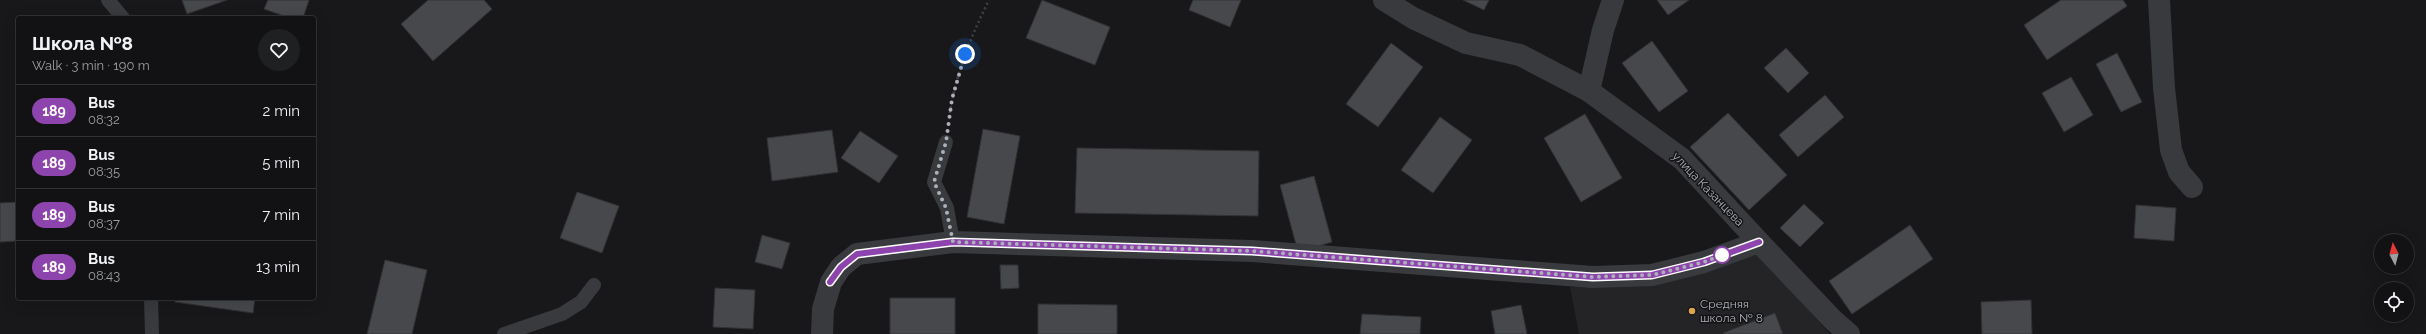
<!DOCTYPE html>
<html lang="en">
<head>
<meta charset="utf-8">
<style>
  :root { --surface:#121214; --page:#1f2022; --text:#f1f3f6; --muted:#9c9ea0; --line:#313234 }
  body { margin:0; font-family:Raleway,sans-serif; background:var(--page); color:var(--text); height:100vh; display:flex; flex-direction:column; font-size:15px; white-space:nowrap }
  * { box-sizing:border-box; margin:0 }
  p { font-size:13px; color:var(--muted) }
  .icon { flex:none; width:22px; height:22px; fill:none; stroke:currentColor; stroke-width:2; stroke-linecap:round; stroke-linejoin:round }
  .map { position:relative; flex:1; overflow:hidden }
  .sheet { position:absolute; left:16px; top:16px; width:300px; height:284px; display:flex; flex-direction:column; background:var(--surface); border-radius:4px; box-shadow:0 4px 16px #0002,0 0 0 1px var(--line) }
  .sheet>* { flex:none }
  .badge { padding:0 8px; border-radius:13px; font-size:14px; line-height:26px }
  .needle { width:26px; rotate:354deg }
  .buttons { position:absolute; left:2374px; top:234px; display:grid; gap:8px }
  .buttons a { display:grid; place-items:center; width:40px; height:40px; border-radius:50%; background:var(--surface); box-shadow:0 4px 16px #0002,0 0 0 1px var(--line); font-size:20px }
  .you { position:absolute; width:20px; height:20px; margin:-10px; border:3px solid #fff; border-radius:50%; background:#1a73e8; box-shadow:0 0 0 6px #1a73e833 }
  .map>.badge { position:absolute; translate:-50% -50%; box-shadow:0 0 0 2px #fff }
  .round { display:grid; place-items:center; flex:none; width:42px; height:42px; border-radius:21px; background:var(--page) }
  .overview { display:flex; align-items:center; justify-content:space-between; height:68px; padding:0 16px }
  h1 { font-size:19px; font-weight:700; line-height:30px }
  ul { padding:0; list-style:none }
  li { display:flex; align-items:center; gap:12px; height:52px; padding:0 16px; border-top:1px solid var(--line) }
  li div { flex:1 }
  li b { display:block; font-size:15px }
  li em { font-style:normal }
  li .badge { min-width:44px; font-weight:700; text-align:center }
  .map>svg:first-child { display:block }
  .built { fill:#242426 }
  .building { fill:#47484c; stroke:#323235 }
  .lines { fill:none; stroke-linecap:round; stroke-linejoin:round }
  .path { stroke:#3f4145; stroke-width:2.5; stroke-dasharray:2 3; stroke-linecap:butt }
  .service { stroke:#393a3e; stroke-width:14 }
  .minor { stroke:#393a3e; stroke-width:22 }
  .tertiary { stroke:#393a3e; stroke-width:22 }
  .line-casing { stroke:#fff; stroke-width:9 }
  .line { stroke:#8e44ad; stroke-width:6 }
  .walk { stroke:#acb0b8; stroke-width:4; stroke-dasharray:0 7.2 }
  .stop-dot { fill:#fff; stroke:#8e44ad; stroke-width:2 }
  .poi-dot { fill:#dea64b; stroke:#131315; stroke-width:1.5 }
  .labels { text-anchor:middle; stroke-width:3; stroke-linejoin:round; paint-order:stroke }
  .street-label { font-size:12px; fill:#acb0b8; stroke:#131315 }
  .poi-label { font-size:12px; fill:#acb0b8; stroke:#131315; text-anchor:start }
</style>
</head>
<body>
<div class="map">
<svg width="2426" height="334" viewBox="0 0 2426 334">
  <rect width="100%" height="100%" fill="#18181a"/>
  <path class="built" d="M1758,254L1830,334H1579L1570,287L1657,285Z"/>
  <g class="building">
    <path d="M182,0H227L187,14Z"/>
    <path d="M268,0H309L303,18H290L264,9Z"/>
    <path d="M428,0H484L492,9L433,61L401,24Z"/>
    <path d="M1042,0L1110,27L1095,65L1026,38Z"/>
    <path d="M1193,0H1241L1230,27L1189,10Z"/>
    <path d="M1463,0H1489L1484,10Z"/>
    <path d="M1657,0H1689L1668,15Z"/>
    <path d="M2061,0H2123L2127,6L2047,60L2024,25Z"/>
    <path d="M1652,41L1688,91L1659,112L1622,63Z"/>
    <path d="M1391,43L1423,67L1378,127L1346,104Z"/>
    <path d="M1786,48L1809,73L1788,93L1764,68Z"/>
    <path d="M2117,53L2142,102L2121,112L2096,64Z"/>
    <path d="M2071,77L2093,115L2064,132L2042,93Z"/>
    <path d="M1825,95L1844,117L1798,157L1779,135Z"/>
    <path d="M1728,113L1787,175L1749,210L1690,147Z"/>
    <path d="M1585,114L1622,178L1581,202L1544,138Z"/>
    <path d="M1440,117L1472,140L1433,193L1401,170Z"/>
    <path d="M983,129L1020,136L1004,224L967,217Z"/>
    <path d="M832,130L838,172L772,181L767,138Z"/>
    <path d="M860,131L898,156L879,183L841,158Z"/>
    <path d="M1077,148L1259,151L1258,216L1075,213Z"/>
    <path d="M1314,176L1332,242L1298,252L1280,185Z"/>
    <path d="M577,192L619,206L602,253L560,238Z"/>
    <path d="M18,202V241L0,242V203Z"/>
    <path d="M1804,204L1824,223L1800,247L1780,228Z"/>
    <path d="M2136,205L2176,208L2174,241L2134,238Z"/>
    <path d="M1910,225L1933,259L1852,314L1829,281Z"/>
    <path d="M762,235L790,243L782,269L755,262Z"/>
    <path d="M385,260L427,270L412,334H367Z"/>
    <path d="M1000,265H1018L1019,288L1001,289Z"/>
    <path d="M715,288L755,290L753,329L713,327Z"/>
    <path d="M175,298H255L253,313L175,302Z"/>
    <rect x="890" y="298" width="65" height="36"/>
    <path d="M2031,300L2032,334H1982L1981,302Z"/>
    <path d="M1038,304L1117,305V334H1038Z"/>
    <path d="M1521,305L1527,334H1495L1491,311Z"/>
    <path d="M1775,313L1783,334H1724L1723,333Z"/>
    <path d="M1362,314L1421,317L1420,334H1360Z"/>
  </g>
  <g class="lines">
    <path class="path" d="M949,118C955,76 970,38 989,0"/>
    <g class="service">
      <path d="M108,0L123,18"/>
      <path d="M946,142L934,182L947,208L953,242"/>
      <path d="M151,298L152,334"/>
      <path d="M504,334L562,314L581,302L594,285"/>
    </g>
    <g class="minor">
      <path d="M1384,0L1413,18L1466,43L1520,55L1589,91L1682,159L1759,242"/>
      <path d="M2159,0L2164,88L2171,150L2179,172L2192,187"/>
      <path d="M1589,91L1603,30L1613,0"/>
    </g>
    <path class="tertiary" d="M822,334L823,309L831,282L841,267L857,254L953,242L1252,251L1593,277L1652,275L1704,262L1759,242L1833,320L1849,334"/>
  </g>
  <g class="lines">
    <g class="line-casing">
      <path id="line" d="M830,282L841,267L857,254L953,242L1252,251L1593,277L1652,275L1704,262L1759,242"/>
    </g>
    <use href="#line" class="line"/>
    <path class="walk" d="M965,54L952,99L946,142L934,182L946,208L953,242L1252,251L1593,277L1652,275L1704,262L1722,255"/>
  </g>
  <circle class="stop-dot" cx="1722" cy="255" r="8"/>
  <circle class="poi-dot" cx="1692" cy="311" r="4"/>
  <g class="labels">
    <g class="street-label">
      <text transform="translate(1708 189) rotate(46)" y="4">улица Казанцева</text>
    </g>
    <g class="poi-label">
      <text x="1700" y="308">Средняя<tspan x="1700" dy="14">школа № 8</tspan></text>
    </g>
  </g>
</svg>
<div class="buttons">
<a><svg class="needle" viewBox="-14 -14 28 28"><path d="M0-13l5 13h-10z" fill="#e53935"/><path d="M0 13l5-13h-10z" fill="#9c9ea0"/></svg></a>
<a><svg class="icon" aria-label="locate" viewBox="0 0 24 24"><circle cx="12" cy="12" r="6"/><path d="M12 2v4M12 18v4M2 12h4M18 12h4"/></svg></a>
</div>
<div class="you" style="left:965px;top:54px"></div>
<section class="sheet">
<div class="overview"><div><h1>Школа №8</h1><p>Walk · 3 min · 190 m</p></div><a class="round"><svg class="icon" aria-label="heart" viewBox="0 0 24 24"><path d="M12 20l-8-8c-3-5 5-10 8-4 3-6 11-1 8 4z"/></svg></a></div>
<ul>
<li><span class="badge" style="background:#8e44ad;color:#fff">189</span><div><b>Bus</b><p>08:32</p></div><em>2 min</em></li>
<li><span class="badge" style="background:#8e44ad;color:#fff">189</span><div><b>Bus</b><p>08:35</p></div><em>5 min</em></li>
<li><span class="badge" style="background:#8e44ad;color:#fff">189</span><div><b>Bus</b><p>08:37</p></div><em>7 min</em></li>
<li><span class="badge" style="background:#8e44ad;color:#fff">189</span><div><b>Bus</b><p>08:43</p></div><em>13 min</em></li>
</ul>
</section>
</div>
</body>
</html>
